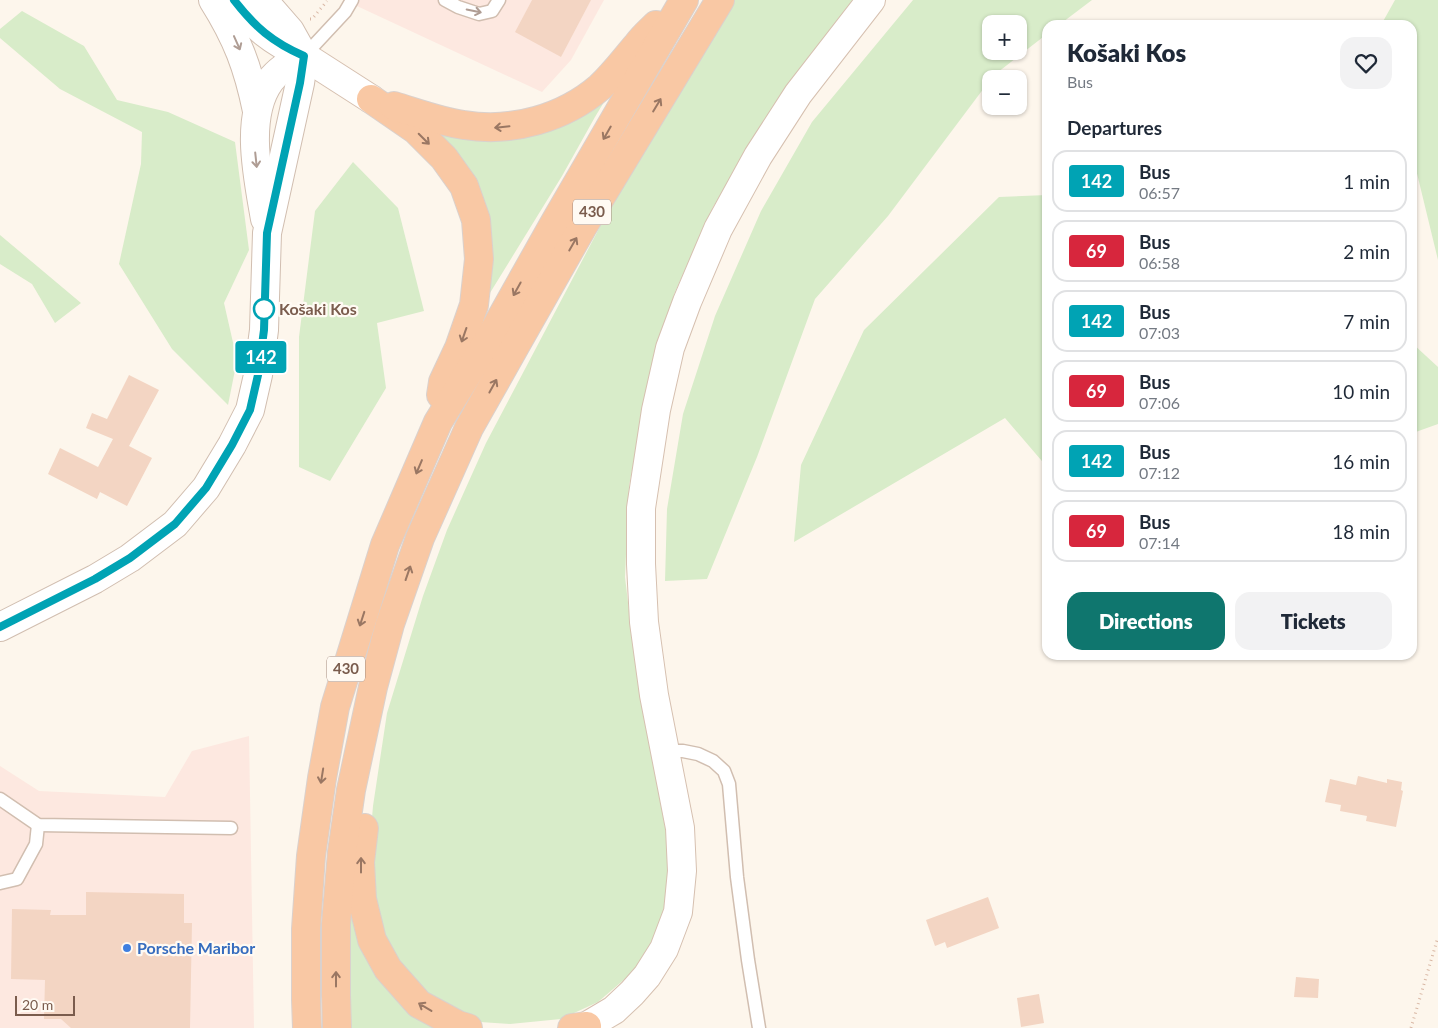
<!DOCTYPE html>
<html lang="en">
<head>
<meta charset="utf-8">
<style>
  :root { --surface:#fff; --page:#f2f2f3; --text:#1f2937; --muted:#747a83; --line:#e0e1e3; --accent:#0f766e }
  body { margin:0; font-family:Lato,sans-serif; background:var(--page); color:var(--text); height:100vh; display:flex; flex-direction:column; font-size:19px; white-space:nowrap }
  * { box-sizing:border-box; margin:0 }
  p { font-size:16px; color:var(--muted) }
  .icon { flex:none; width:28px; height:28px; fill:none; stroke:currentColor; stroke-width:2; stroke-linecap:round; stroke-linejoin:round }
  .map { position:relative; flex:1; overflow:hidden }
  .side { position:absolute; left:1042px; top:20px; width:375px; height:640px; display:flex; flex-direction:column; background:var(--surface); border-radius:15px; box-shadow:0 1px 4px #0004 }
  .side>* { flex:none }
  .badge { padding:0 10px; border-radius:4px; font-size:18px; line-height:32px }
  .controls { position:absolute; left:982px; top:15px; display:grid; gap:10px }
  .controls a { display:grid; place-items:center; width:45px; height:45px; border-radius:10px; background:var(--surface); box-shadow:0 1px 4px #0004; font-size:25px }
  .scale { position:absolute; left:15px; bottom:12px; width:60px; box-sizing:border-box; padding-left:5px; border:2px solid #7a5c4d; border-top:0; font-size:14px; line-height:18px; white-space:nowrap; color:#7a5c4d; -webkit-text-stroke:4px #fffaf3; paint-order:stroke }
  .map>.badge { position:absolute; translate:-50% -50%; box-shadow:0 0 0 2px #fff }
  h2 { padding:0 25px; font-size:19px; line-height:45px }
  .round { display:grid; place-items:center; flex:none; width:52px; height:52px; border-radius:15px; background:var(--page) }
  .overview { display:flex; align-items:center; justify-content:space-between; height:85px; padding:0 25px }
  h1 { font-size:24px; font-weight:800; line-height:38px }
  .button { display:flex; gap:10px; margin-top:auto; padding:10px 25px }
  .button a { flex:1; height:58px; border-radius:15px; background:var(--accent); color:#fff; font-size:20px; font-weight:800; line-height:58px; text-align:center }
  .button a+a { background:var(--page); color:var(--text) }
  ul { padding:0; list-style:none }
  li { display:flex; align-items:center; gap:15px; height:62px; margin:0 10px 8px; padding:0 15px; border:2px solid var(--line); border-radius:15px }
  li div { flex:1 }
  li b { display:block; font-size:19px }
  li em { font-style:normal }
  li .badge { min-width:55px; font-weight:700; text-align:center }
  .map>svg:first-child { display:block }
  .commercial { fill:#fde8e0 }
  .green { fill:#d8ecc9; fill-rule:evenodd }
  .building { fill:#f3d5c3 }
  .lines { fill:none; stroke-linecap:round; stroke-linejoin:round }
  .service-casing { stroke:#d1beb0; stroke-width:15 }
  .tertiary-casing { stroke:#d1beb0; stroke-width:30 }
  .secondary-casing { stroke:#d6c0b0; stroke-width:30 }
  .trunk-casing { stroke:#dad1cd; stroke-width:30 }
  .path { stroke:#d9b8a5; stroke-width:3; stroke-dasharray:1 4; stroke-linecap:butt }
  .service { stroke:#fff; stroke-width:12 }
  .tertiary { stroke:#fff; stroke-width:28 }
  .secondary { stroke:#fff; stroke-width:28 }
  .trunk { stroke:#f9c8a4; stroke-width:28 }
  .oneway { stroke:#af9d94 }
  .oneway2 { stroke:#9a7763 }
  .line-casing { stroke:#fff; stroke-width:11 }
  .line { stroke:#00a3b4; stroke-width:8 }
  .stop-dot { fill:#fff; stroke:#00a3b4; stroke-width:2.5 }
  .shop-dot { fill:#3f7fe0; stroke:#fffaf3; stroke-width:2 }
  .labels { text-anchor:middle; stroke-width:4.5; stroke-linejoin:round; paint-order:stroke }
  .shield { fill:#fffaf3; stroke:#a28b7f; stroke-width:1 }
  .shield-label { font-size:15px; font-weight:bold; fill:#7a5c4d }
  .stop-label { font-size:16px; font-weight:bold; fill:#7a5c4d; stroke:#fffaf3; text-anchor:start }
  .shop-label { font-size:16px; font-weight:bold; fill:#366cbe; stroke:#fffaf3; text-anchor:start }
</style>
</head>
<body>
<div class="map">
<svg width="1438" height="1028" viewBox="0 0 1438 1028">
  <rect width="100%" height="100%" fill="#fdf6ec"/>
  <g class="commercial">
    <path d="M344,0H604L571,60L542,92Z"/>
    <path d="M249,736L254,1028H0V766L39,791L165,797L192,751Z"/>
  </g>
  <g class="green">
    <path d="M734,0H856L766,121L713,207L675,292L649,381L629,486L625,577L635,662L670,855L666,900L656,937L634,971L598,1002L561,1019L510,1024L480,1022L450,1009L421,991L380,937L368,865L373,806L387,713L423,596L447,530L486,443L623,183Z"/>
    <path d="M913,0H1092L1059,25H1048L1047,34L993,76L888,216L815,299L757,457L707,579L665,581L667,509L683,414L715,316L761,211L812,122ZM991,24H1019V51H991Z"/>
    <path d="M1395,0H1438V260L1413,157L1412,25H1381Z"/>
    <path d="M22,11L84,46L117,100L168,112L235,142L249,250L224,303L237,360L228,405L172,349L119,264L141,164L142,132L60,89L0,38V29Z"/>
    <path d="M610,92L595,117L562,176L485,301V277L428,128L458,135Z"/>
    <path d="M353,162L398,208L424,311L377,323L386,388L330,481L299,467V337L315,211Z"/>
    <path d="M1047,195V467L1005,418L794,542L801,465L864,330L999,197Z"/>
    <path d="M0,235L81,303L55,323L32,284L0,264Z"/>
    <path d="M1413,344L1438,367V424L1413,433Z"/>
    <path d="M351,910L439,1028H350L348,973Z"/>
  </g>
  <g class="building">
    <path d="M532,0H591L561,57L515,32Z"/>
    <path d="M129,375L159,390L129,446L152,458L127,506L100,492L97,499L48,474L60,448L98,467L113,439L86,428L92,413L107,419Z"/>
    <path d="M1358,776L1387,783V779L1402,782L1401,790L1403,791L1396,827L1366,821L1367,816L1340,811L1341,805L1325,802L1330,779L1356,785Z"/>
    <path d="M86,892L184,894V923H192L190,1028H71L61,1019H44L45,980L11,979L12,909L51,910L50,915H86Z"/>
    <path d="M988,897L999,928L947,948L945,942L935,946L926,920Z"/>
    <path d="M1296,977L1319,979L1318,998L1294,997Z"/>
    <path d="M1039,994L1044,1023L1021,1027L1017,998Z"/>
  </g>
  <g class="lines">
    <g class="service-casing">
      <g id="service">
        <path d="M445,0L458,7L479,14L492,11L499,0"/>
        <path d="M304,56L345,12L352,0"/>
        <path d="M665,751H683L698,754L713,761L724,771L729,784L737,877L748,960L759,1028"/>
        <path d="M0,799L38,825L231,828"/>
        <path d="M0,883L17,879L36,844L38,825"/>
      </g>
    </g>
    <g class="tertiary-casing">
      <g id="tertiary">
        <path d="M213,0C237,38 248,67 257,111"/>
        <path d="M234,0C254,27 273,42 304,56"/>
        <path d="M265,219C258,178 244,117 270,81C279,69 291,62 304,56"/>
        <path d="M0,627L95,579L130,558L175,524L206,488L232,445L250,410L258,375L264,330L267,233L300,83L304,56L290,31L263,0"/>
      </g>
    </g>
    <g class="secondary-casing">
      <g id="secondary">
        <path d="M304,56L371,99"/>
        <path d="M587,1026L614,1010L632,993L647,976L664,949L678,912L682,871L680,828L654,695L644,622L641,564V508L656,410L670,348L687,302L718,229L758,156L798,94L871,0"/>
      </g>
    </g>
    <g class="trunk-casing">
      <g id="trunk">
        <path d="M371,99L416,130L444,158L464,186L476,220L479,259L474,305L459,348L443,382L441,395"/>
        <path d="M394,106C417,113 441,122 464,125C512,133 564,118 600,87C614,74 625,59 638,44C643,37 650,31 656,25"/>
        <path d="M364,828L360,862L362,899L372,940L388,969L419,1004L458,1025L468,1028"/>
        <path d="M307,1028L306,1000V929L311,856L322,778L335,707L385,545L438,422L491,336L555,222L684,0"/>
        <path d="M337,1028L336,995V924L342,852L351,790L373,687L390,624L420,538L469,428L518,341L582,228L720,0"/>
        <path d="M572,1028L587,1026"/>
      </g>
    </g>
    <g class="path">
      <path d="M310,19H312L327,1"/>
      <path d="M1411,1028L1438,937"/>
    </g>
    <use href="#service" class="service"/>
    <use href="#tertiary" class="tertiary"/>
    <use href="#secondary" class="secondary"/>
    <use href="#trunk" class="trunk"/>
  </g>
  <defs><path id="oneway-shaft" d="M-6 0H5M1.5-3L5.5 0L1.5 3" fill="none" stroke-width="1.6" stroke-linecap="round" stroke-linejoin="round" transform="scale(1.25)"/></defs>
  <g class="oneway">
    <use href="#oneway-shaft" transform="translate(474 11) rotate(12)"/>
    <use href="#oneway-shaft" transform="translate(237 43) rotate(66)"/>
    <use href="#oneway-shaft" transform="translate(256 160) rotate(84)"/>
  </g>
  <g class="oneway2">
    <use href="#oneway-shaft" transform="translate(657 105) rotate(-59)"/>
    <use href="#oneway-shaft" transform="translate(502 127) rotate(174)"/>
    <use href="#oneway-shaft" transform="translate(607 133) rotate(120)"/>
    <use href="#oneway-shaft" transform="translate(424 139) rotate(45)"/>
    <use href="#oneway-shaft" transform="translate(573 244) rotate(-60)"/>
    <use href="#oneway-shaft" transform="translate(517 289) rotate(119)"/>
    <use href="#oneway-shaft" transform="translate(464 335) rotate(109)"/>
    <use href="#oneway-shaft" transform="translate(493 386) rotate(-61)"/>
    <use href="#oneway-shaft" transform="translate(419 467) rotate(113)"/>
    <use href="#oneway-shaft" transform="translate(408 573) rotate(-71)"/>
    <use href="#oneway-shaft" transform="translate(362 619) rotate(108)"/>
    <use href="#oneway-shaft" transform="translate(322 776) rotate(99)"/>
    <use href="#oneway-shaft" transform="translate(361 865) rotate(-90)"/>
    <use href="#oneway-shaft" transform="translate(336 979) rotate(-90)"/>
    <use href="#oneway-shaft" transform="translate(425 1007) rotate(-149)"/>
  </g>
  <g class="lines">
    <g class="line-casing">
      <path id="line" d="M0,627L95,579L130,558L175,524L206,488L232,445L250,410L258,375L264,330L267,233L300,83L304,56C272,42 255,27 234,0"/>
    </g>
    <use href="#line" class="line"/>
  </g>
  <circle class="stop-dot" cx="264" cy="309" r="10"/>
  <circle class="shop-dot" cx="127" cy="948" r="5"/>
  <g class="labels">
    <g class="shield">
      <rect x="573" y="199.5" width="38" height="25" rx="4"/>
      <rect x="327" y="656.5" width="38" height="25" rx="4"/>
    </g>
    <g class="shield-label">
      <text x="592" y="217">430</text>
      <text x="346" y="674">430</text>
    </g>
    <g class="stop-label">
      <text x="279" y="315">Košaki Kos</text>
    </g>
    <g class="shop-label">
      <text x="137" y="954">Porsche Maribor</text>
    </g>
  </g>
</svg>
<div class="controls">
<a>+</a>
<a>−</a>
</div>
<div class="scale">20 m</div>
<b class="badge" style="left:261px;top:357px;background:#00a3b4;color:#fff">142</b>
<section class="side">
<div class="overview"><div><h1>Košaki Kos</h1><p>Bus</p></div><a class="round"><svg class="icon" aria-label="heart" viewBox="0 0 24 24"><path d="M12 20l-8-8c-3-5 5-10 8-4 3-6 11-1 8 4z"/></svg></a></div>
<h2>Departures</h2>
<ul>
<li><span class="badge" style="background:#00a3b4;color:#fff">142</span><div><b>Bus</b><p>06:57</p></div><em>1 min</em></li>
<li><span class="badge" style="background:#d7263d;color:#fff">69</span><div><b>Bus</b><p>06:58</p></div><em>2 min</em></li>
<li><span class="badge" style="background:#00a3b4;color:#fff">142</span><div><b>Bus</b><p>07:03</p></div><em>7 min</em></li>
<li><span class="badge" style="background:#d7263d;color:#fff">69</span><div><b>Bus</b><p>07:06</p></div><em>10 min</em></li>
<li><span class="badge" style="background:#00a3b4;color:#fff">142</span><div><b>Bus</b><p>07:12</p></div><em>16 min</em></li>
<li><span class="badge" style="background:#d7263d;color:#fff">69</span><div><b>Bus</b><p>07:14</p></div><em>18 min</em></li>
</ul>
<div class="button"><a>Directions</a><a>Tickets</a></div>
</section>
</div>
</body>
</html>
